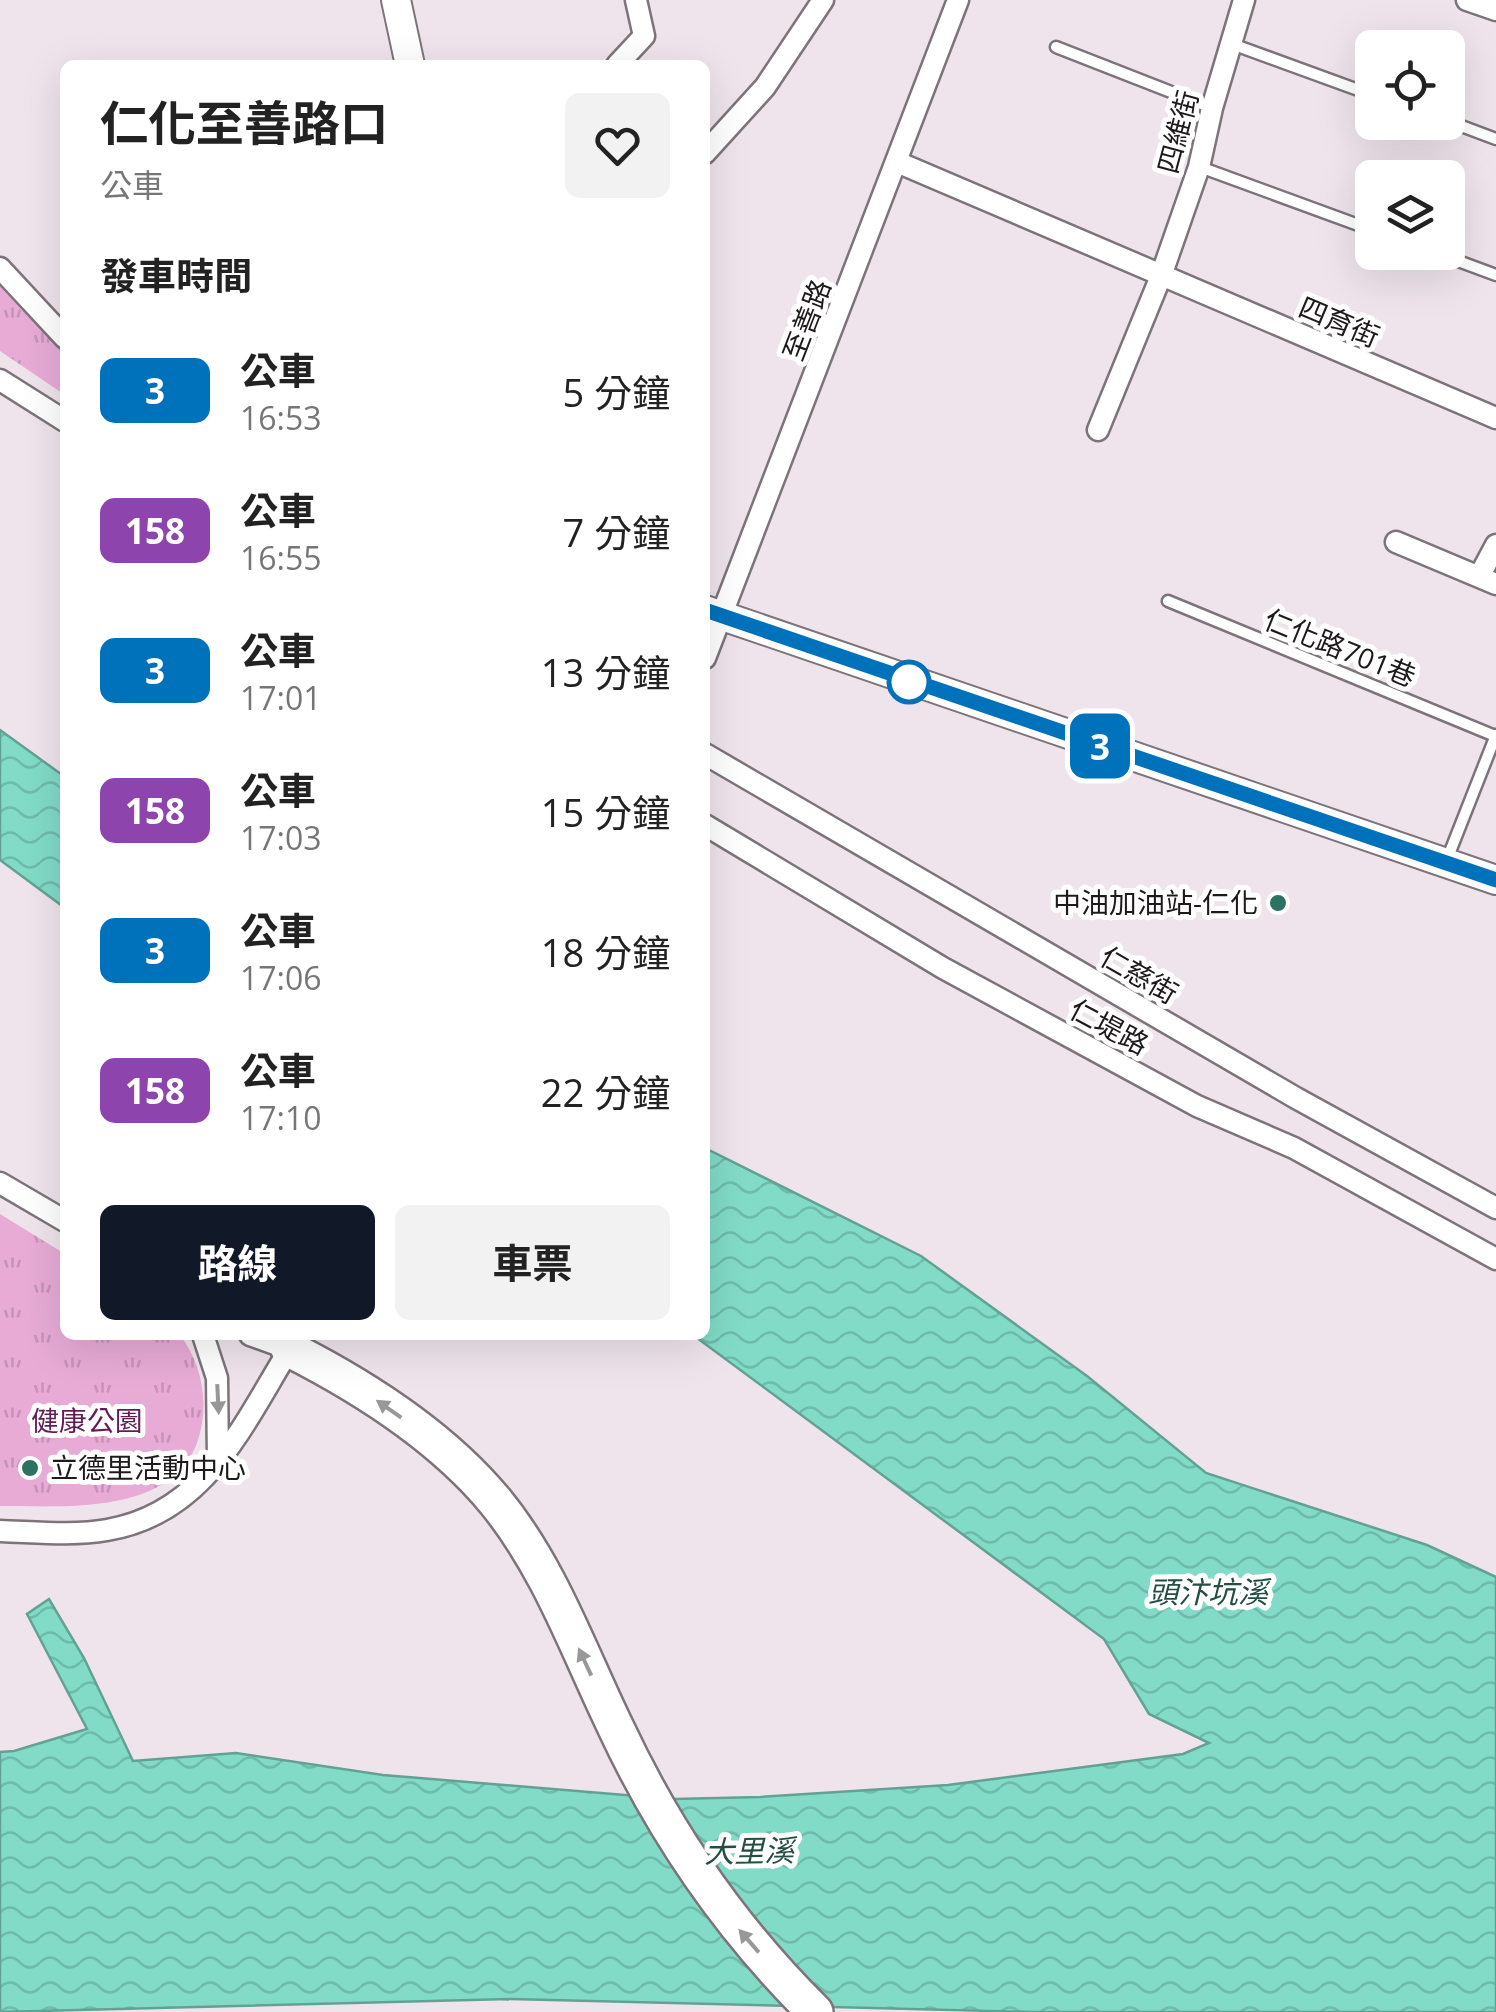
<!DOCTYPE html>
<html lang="zh-TW">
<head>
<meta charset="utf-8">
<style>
  :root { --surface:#fff; --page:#f2f2f2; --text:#222; --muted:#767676; --accent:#111827 }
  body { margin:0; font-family:"Open Sans","Noto Sans TC",sans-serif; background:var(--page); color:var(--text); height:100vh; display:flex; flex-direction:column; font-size:38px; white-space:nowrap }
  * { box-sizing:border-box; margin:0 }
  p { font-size:32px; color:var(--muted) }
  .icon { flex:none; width:55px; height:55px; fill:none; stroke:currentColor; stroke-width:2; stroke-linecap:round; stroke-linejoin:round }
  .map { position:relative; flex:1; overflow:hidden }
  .details { position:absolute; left:60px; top:60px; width:650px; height:1280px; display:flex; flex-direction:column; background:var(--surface); border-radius:15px; box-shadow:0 10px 40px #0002 }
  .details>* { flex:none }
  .badge { padding:0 20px; border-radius:15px; font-size:35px; line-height:65px }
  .tools { position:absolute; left:1355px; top:30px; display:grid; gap:20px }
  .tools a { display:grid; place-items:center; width:110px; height:110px; border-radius:15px; background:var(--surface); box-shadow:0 10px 40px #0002; font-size:50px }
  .map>.badge { position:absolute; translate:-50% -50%; box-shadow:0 0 0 5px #fff }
  h2 { padding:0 40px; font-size:38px; line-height:90px }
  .round { display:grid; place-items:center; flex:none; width:105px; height:105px; border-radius:15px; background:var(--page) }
  .summary { display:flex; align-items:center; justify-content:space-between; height:170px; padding:0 40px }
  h1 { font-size:48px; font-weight:700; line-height:75px }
  .primary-button { display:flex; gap:20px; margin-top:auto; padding:20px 40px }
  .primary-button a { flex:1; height:115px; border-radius:15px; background:var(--accent); color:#fff; font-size:40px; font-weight:700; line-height:115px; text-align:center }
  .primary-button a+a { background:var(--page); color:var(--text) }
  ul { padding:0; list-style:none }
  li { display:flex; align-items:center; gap:30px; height:140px; padding:0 40px }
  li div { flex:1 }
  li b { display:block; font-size:38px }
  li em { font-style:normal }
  li .badge { min-width:110px; font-weight:700; text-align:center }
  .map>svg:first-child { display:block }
  .park { fill:url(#park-tufts) }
  .water { fill:url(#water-waves); stroke:#63a194; stroke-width:2.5 }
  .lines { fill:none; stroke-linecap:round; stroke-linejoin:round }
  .lane-casing { stroke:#7d737a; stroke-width:15 }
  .street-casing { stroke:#7d737a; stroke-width:25 }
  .secondary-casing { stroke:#7d737a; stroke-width:32 }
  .highway-casing { stroke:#7d737a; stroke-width:40 }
  .lane { stroke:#fff; stroke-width:10 }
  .street { stroke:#fff; stroke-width:20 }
  .secondary { stroke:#fff; stroke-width:28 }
  .highway { stroke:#fff; stroke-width:35 }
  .oneway { fill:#999899 }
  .line-casing { stroke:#fff; stroke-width:22 }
  .line { stroke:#0072bc; stroke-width:15 }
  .stop-dot { fill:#fff; stroke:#0072bc; stroke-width:5 }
  .poi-dot { fill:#2d7163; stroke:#fff; stroke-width:4 }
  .labels { text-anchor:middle; stroke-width:10; stroke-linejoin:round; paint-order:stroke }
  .street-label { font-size:28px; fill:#1d191c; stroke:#fff }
  .poi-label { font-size:28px; fill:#1d191c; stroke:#fff; text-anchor:end }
  .park-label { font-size:28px; fill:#631d55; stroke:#fff }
  .water-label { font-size:30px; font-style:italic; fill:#244d44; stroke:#fff }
</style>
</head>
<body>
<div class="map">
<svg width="1496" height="2012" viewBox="0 0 1496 2012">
  <defs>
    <pattern id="park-tufts" width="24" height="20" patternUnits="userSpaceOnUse" patternTransform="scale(2.5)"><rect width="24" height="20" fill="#e7abd6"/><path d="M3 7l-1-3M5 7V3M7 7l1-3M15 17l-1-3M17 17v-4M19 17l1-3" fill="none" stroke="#c693b7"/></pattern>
    <pattern id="water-waves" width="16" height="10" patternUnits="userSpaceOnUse" patternTransform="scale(2.5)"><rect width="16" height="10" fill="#81dbc7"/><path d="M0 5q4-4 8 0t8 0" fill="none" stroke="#6fbbaa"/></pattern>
  </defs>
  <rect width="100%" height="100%" fill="#efe4ec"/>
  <g class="park">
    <path d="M0,282L65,353V395L0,351Z"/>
    <path d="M0,1214L65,1254V1335H180C199,1360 207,1392 202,1423C188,1517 70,1506 0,1506Z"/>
  </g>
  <g class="water">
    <path d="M0,730L65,777V908L0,860Z"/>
    <path d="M705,1148L921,1256L1087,1376L1206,1473L1427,1545L1496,1577V2012H1032L510,1999L0,2012V1752L14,1751L87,1729L27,1614L49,1599L84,1658L133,1761L236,1753L383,1775L673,1799L760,1797L948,1785L1183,1754L1209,1743L1149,1714L1104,1639L693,1335H705Z"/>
  </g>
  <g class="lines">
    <g class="lane-casing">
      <g id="lane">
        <path d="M1232,44L1372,95"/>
        <path d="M1056,47L1212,108"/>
        <path d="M1448,121L1496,139"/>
        <path d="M1200,167L1372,230"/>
        <path d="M1434,252L1496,275"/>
        <path d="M1168,601L1495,736"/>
        <path d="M1446,862L1496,735"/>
      </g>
    </g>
    <g class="street-casing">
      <g id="street">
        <path d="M1467,0L1496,10"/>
        <path d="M617,65L644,36L636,0"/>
        <path d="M705,153L765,87L823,0"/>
        <path d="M897,162L1496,418"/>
        <path d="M0,268L65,338"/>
        <path d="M0,380L65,421"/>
        <path d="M1098,430L1161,276L1199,167L1212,108L1244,0"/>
        <path d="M1396,542L1496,584"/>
        <path d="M1480,575L1496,545"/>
        <path d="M705,658L958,0"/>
        <path d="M705,754L1296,1098L1496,1208"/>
        <path d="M705,825L943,968L1197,1106L1294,1148L1496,1259"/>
        <path d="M0,1183L65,1221"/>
        <path d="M203,1335L217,1378L218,1461"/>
        <path d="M250,1335L289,1349"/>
        <path d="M0,1531C35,1532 73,1536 107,1530C209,1513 245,1419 294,1342"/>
      </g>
    </g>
    <g class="secondary-casing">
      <g id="secondary">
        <path d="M396,0L410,65"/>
        <path d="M705,610L1496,880"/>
      </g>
    </g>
    <g class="highway-casing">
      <path id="highway" d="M289,1349C364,1387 441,1436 495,1501C550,1568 579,1652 616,1728C666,1835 731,1929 815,2012"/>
    </g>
    <use href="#lane" class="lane"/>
    <use href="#street" class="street"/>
    <use href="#secondary" class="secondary"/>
    <use href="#highway" class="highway"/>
  </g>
  <defs><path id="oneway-solid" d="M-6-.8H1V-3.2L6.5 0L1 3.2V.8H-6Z" transform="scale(2.5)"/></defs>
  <g class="oneway">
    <use href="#oneway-solid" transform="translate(218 1399) rotate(87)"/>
    <use href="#oneway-solid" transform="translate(389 1409) rotate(-145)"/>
    <use href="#oneway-solid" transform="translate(585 1662) rotate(-115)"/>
    <use href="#oneway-solid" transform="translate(749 1941) rotate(-131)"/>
  </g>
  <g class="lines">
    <g class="line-casing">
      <path id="line" d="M705,610L1496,880"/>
    </g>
    <use href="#line" class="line"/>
  </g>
  <circle class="stop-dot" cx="909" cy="682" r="20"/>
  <g class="poi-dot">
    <circle cx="1278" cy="903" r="10"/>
    <circle cx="30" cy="1468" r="10"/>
  </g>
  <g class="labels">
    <g class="street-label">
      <text transform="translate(1178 132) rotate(-75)" y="10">四維街</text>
      <text transform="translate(807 320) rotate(-69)" y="10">至善路</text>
      <text transform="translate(1339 322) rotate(23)" y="10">四育街</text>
      <text transform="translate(1340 648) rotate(22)" y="10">仁化路701巷</text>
      <text transform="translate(1139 975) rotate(30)" y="10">仁慈街</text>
      <text transform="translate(1109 1027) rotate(28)" y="10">仁堤路</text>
    </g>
    <g class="poi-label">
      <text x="1258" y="913">中油加油站-仁化</text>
      <text x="50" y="1478" text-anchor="start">立德里活動中心</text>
    </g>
    <g class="park-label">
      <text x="87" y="1431">健康公園</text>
    </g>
    <g class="water-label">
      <text x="1208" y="1603">頭汴坑溪</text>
      <text transform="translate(749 1852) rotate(-1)" y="10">大里溪</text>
    </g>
  </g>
</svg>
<div class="tools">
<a><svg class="icon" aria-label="locate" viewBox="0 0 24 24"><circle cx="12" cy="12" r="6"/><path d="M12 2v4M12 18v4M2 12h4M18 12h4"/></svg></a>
<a><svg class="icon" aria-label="layers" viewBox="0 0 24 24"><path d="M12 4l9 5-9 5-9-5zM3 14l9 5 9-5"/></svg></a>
</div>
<b class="badge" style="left:1100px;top:746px;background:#0072bc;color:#fff">3</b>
<section class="details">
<div class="summary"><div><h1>仁化至善路口</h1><p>公車</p></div><a class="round"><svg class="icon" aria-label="heart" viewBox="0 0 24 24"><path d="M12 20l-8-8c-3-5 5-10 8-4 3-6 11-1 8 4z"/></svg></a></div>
<h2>發車時間</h2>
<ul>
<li><span class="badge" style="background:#0072bc;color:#fff">3</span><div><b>公車</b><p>16:53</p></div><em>5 分鐘</em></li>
<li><span class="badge" style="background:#8e44ad;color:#fff">158</span><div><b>公車</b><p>16:55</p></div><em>7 分鐘</em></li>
<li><span class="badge" style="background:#0072bc;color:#fff">3</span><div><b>公車</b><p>17:01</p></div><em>13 分鐘</em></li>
<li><span class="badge" style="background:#8e44ad;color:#fff">158</span><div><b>公車</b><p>17:03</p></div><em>15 分鐘</em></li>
<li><span class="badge" style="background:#0072bc;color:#fff">3</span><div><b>公車</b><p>17:06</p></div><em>18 分鐘</em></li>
<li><span class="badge" style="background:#8e44ad;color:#fff">158</span><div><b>公車</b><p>17:10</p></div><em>22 分鐘</em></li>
</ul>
<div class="primary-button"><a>路線</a><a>車票</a></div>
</section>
</div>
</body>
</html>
